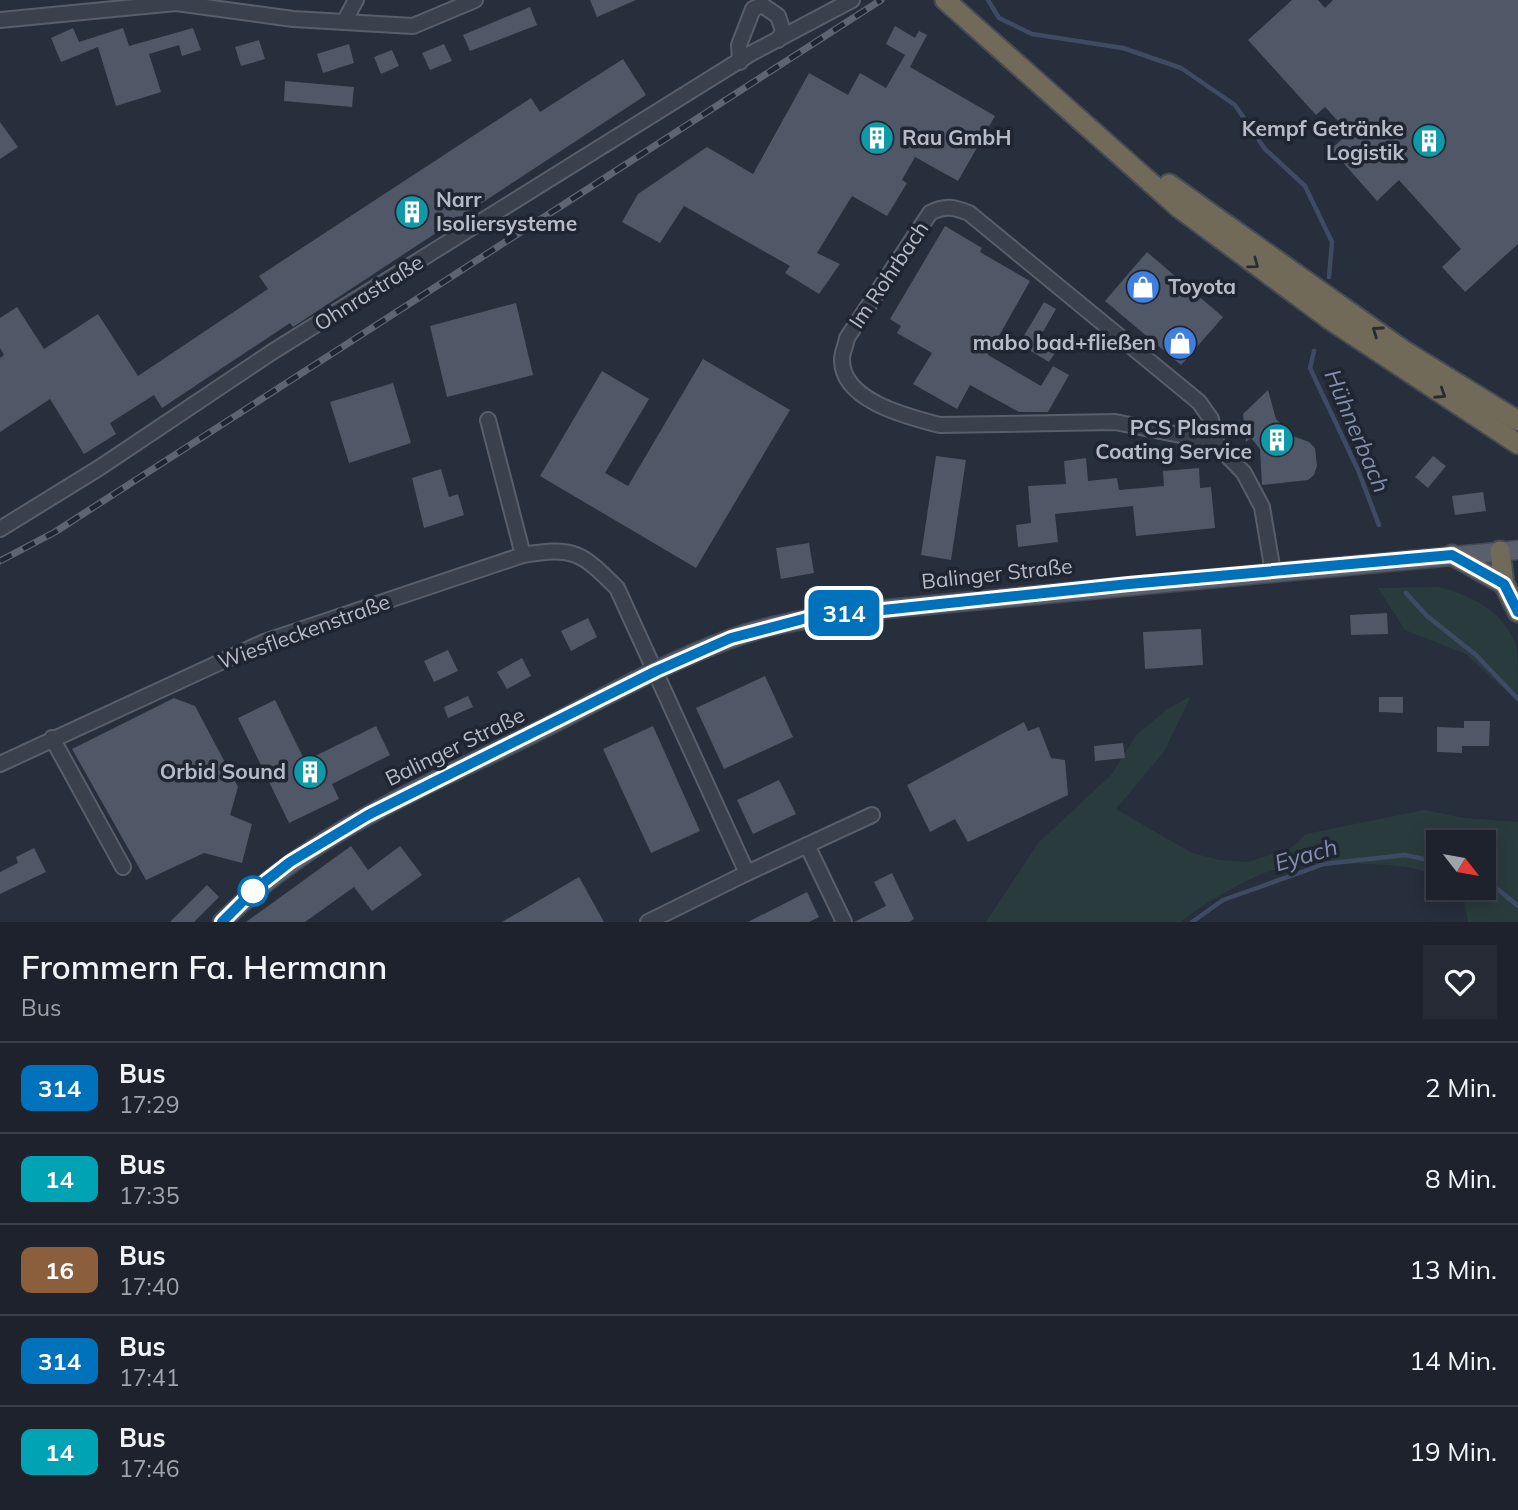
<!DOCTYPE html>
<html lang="de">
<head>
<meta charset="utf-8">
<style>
  :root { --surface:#1d222d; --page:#252a35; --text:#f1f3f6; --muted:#a0a4aa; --line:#3b3f49 }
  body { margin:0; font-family:Mulish,sans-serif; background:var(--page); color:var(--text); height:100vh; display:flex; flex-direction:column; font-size:26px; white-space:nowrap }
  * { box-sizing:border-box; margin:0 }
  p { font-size:23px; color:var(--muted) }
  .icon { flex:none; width:38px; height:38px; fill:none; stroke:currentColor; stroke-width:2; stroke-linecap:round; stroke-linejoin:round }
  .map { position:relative; height:922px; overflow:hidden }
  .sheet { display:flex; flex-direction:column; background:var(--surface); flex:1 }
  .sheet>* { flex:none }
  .badge { padding:0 14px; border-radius:10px; font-size:24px; line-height:46px }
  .needle { width:46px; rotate:121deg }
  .tools { position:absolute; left:1426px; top:830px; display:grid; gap:14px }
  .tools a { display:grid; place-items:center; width:70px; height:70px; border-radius:0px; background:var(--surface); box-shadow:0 4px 18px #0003,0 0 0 2px var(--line); font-size:35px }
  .map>.badge { position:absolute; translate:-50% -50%; box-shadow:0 0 0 4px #fff }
  .round { display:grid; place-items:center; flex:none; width:74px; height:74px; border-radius:0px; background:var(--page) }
  .summary { display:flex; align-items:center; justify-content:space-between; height:119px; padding:0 21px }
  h1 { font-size:33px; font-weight:600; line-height:52px }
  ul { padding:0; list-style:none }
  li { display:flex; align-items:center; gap:21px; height:91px; padding:0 21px; border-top:2px solid var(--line) }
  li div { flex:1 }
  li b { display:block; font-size:26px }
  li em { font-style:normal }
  li .badge { min-width:77px; font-weight:700; text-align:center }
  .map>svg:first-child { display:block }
  .green { fill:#2a3b3e }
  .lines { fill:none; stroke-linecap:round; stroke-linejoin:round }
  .stream { stroke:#3e4b63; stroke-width:4.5 }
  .building { fill:#505767 }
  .minor-casing { stroke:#585e6a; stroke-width:18 }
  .major-casing { stroke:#434955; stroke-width:21 }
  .highway-casing { stroke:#454b57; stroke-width:23 }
  .minor { stroke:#3a404c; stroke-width:14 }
  .major { stroke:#595f6c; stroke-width:18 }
  .highway { stroke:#716a58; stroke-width:19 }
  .rail-casing { stroke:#5d6473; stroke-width:7 }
  .rail { stroke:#1f2531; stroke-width:4.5; stroke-dasharray:13; stroke-linecap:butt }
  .oneway { stroke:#272c35 }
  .line-casing { stroke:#fff; stroke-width:16 }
  .line { stroke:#0072bc; stroke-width:10 }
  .stop-dot { fill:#fff; stroke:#0072bc; stroke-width:3.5 }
  .labels { text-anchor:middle; stroke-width:7; stroke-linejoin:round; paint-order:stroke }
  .poi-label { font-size:21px; font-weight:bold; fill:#b6bbc7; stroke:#1f2531; text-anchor:end }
  .street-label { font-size:21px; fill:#b6bbc7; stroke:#1f2531 }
  .water-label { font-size:23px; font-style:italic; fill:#818fac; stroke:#1f2531 }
</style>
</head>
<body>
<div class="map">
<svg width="1518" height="922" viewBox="0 0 1518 922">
  <rect width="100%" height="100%" fill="#272e3c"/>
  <g class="green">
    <path d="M1439,587C1473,596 1504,611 1517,647C1518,661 1518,686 1518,702L1466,654L1405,630L1378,588Z"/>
    <path d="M1191,696L1164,752L1116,809L1192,853L1220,860L1248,862L1291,848L1306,834L1424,810L1465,818L1518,822V922H1468L1463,895L1453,887H1484V842H1438V877C1414,860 1317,862 1285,867C1258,871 1202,904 1181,922H986L1038,843L1112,774L1136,735L1166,710Z"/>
  </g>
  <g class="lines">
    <g class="stream">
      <path d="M988,0L999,18L1032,34L1123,48L1181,68L1235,105L1265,149L1305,186L1332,242L1329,277"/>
      <path d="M1314,351L1310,368L1358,470L1379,525"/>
      <path d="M1406,593L1427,616L1476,655L1518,699"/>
      <path d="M1484,878L1518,906"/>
      <path d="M1192,922L1223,900L1324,864L1405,855L1438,862"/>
    </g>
  </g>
  <g class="building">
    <path d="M590,0H636L597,17Z"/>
    <path d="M1292,0H1318L1325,8L1333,0H1518V244L1465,292L1442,267L1461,249L1399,180L1377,201L1331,149L1349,133L1325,107L1316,115L1248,40Z"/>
    <path d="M530,7L537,25L470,51L463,35Z"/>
    <path d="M895,26L915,38L919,31L927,35L910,67L995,116L958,181L915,157L902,180L907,183L887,216L852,196L817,253L840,264L819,294L785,273L790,266L684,206L660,243L622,222L638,194L707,147L753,174L809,73L848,95L860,73L886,88L905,55L886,44Z"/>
    <path d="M73,28L79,42L123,28L129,46L193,28L201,50L182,56L179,45L149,54L161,92L116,106L98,47L61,62L51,38Z"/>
    <path d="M259,40L265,59L241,66L235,47Z"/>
    <path d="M349,44L354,63L323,73L317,54Z"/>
    <path d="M444,44L452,61L430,70L422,53Z"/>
    <path d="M392,50L399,66L381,74L374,57Z"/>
    <path d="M623,59L646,95L293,327L290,323L162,408L154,395L110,423L116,434L84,454L50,399L0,432V358L4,355L0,348V318L17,307L44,349L98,314L138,376L268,289L259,276L531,98L540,112Z"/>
    <path d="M285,81L354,87L352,107L284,101Z"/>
    <path d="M0,122L18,147L0,159Z"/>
    <path d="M945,226L982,248L980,252L1030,281L988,355L1041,386L1053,366L1069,375L1048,412H1019L970,385L957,409L913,384L932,353L897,333L901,326L890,319Z"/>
    <path d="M1147,252L1223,317L1181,365L1105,301Z"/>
    <path d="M1044,302L1056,309L1040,337L1058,348L1049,362L1019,344Z"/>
    <path d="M516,303L533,375L447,397L430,326Z"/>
    <path d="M703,359L790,410L696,568L540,476L602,371L649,399L605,473L628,486Z"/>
    <path d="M393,383L411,443L349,463L330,402Z"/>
    <path d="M1268,390L1276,419L1293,436L1309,442L1315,448L1317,466L1314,475L1308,480L1262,485L1260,449L1251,438L1246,442L1243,414Z"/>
    <path d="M936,456L966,460L951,560L921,555Z"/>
    <path d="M1433,456L1446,466L1428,488L1415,477Z"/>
    <path d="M1086,458L1088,481L1117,478L1119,490L1164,486L1163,471L1199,468L1200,488L1211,487L1215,528L1136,536L1133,506L1055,514L1058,542L1018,547L1016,525L1031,523L1028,486L1066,484L1064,461Z"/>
    <path d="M441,469L449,497L458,494L464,515L424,528L412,478Z"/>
    <path d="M1483,492L1486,511L1455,515L1452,496Z"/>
    <path d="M809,543L814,573L781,579L776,548Z"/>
    <path d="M1387,613L1388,634L1351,635L1350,615Z"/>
    <path d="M588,618L597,637L571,651L561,631Z"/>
    <path d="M1201,629L1203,665L1145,669L1143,632Z"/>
    <path d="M448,650L458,671L434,682L424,661Z"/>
    <path d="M522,658L531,676L507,689L497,672Z"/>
    <path d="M765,676L793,737L724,769L696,708Z"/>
    <path d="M468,696L473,707L448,718L444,707Z"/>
    <path d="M1379,697H1403V713L1379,712Z"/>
    <path d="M174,698L195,706L238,787L230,815L252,824L242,863L204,853L146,880L72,749Z"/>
    <path d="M275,700L305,761L376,726L390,755L332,784L339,799L289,823L238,718Z"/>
    <path d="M1464,721H1490L1489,746H1462V753L1437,752V727L1464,728Z"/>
    <path d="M1024,722L1028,731L1039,727L1051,758L1065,760L1068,795L968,842L955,819L930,832L907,785Z"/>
    <path d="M653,726L700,831L651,853L603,749Z"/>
    <path d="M1123,743L1125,758L1095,761L1094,746Z"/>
    <path d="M779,780L796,814L753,834L737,800Z"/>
    <path d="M351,846L368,870L400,846L422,875L372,911L354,887L305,922H246Z"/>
    <path d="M34,848L46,872L0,894V872L18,863L16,857Z"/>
    <path d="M892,873L914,919L909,922H854L886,906L874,882Z"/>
    <path d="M579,877L604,922H502Z"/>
    <path d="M207,885L219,897L194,922H170Z"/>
    <path d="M807,892L819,917L809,922H748Z"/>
  </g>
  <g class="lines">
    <g class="minor-casing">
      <g id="minor">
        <path d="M0,20L176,3L293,19L413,26L475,0"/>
        <path d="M344,22L356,0"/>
        <path d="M740,62L739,45L753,9L762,5L778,16L783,31L778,40"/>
        <path d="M488,420L523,555"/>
        <path d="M1217,445L1211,419L1199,402L969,213C954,207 945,205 930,213L847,338C846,345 842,353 842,359C841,401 909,417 940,425L1115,422L1195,438L1217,445L1244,473L1262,507L1273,572"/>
        <path d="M0,529L99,468L272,352L750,54L852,0"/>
        <path d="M52,738L123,867"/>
        <path d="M0,764L264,642L523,555C574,546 582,553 617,588L747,873L872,815"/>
        <path d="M807,845L844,922"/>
        <path d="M648,922L747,873"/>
      </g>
    </g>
    <g class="major-casing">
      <path id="major" d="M222,922C307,836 417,790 524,738C592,705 658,665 730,639C770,624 812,618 854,612L1518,550"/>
    </g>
    <g class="highway-casing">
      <g id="highway">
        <path d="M945,0L1178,207L1332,321L1518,444"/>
        <path d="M1169,184L1403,350L1518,421"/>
        <path d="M1500,551L1504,584L1518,612"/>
        <path d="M1452,555L1504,584"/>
      </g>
    </g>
    <use href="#minor" class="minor"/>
    <use href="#major" class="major"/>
    <use href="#highway" class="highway"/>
    <g class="rail-casing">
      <path id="rail" d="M0,561L55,532L881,0"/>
    </g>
    <use href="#rail" class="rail"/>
  </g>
  <defs><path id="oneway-chevron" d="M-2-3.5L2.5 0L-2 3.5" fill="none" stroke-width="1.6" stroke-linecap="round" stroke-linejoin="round" transform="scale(1.75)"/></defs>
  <g class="oneway">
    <use href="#oneway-chevron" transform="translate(1254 264) rotate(37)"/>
    <use href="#oneway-chevron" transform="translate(1377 331) rotate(-145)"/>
    <use href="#oneway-chevron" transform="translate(1441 394) rotate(33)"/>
  </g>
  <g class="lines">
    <g class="line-casing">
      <path id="line" d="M222,922L253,891L290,862L368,815L656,671L731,638L807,618L1129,584L1452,555L1504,584L1518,612"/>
    </g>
    <use href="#line" class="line"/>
  </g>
  <defs>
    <g id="building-disc" transform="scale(1.75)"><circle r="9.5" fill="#0f9aa8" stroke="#1f2531"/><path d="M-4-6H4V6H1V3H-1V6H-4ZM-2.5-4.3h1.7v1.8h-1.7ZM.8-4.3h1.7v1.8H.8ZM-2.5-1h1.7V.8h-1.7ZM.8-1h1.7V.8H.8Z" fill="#fff"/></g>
    <g id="shop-disc" transform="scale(1.75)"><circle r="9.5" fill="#3f7fe0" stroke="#1f2531"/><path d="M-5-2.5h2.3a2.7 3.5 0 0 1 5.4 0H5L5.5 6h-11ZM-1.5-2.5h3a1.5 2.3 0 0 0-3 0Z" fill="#fff"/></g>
  </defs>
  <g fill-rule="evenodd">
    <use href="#building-disc" x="877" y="138"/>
    <use href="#building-disc" x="1429" y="141"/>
    <use href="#building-disc" x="412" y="212"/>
    <use href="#shop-disc" x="1143" y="287"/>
    <use href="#shop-disc" x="1180" y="343"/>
    <use href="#building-disc" x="1277" y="440"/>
    <use href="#building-disc" x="310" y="772"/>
  </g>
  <circle class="stop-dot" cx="253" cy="891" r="14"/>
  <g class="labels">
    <g class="poi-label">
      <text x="1404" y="136">Kempf Getränke<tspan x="1404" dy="24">Logistik</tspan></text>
      <text x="902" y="145" text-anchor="start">Rau GmbH</text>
      <text x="436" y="207" text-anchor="start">Narr<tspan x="436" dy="24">Isoliersysteme</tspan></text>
      <text x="1168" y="294" text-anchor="start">Toyota</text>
      <text x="1156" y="350">mabo bad+fließen</text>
      <text x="1252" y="435">PCS Plasma<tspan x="1252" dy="24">Coating Service</tspan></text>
      <text x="286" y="779">Orbid Sound</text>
    </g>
    <g class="street-label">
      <text transform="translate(889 275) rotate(-56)" y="7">Im Rohrbach</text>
      <text transform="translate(369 293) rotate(-32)" y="7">Ohnrastraße</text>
      <text transform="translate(997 574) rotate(-6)" y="7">Balinger Straße</text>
      <text transform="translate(304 632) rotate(-20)" y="7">Wiesfleckenstraße</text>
      <text transform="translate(455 747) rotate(-26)" y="7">Balinger Straße</text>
    </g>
    <g class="water-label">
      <text transform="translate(1357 431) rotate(67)" y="8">Hühnerbach</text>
      <text transform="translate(1306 855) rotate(-16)" y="8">Eyach</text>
    </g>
  </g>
</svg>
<div class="tools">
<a><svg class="needle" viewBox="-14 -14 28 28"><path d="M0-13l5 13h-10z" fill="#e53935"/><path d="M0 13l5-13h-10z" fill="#a0a4aa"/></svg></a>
</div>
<b class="badge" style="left:844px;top:613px;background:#0072bc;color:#fff">314</b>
</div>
<section class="sheet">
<div class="summary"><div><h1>Frommern Fa. Hermann</h1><p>Bus</p></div><a class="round"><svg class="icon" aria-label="heart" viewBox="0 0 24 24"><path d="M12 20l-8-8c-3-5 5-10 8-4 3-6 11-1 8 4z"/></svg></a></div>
<ul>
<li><span class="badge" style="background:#0072bc;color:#fff">314</span><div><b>Bus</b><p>17:29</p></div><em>2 Min.</em></li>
<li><span class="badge" style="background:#00a3b4;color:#fff">14</span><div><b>Bus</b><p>17:35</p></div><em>8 Min.</em></li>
<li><span class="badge" style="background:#8b5e3c;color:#fff">16</span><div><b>Bus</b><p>17:40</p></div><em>13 Min.</em></li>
<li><span class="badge" style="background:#0072bc;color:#fff">314</span><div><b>Bus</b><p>17:41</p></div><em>14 Min.</em></li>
<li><span class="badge" style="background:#00a3b4;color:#fff">14</span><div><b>Bus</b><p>17:46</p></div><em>19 Min.</em></li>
</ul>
</section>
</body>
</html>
